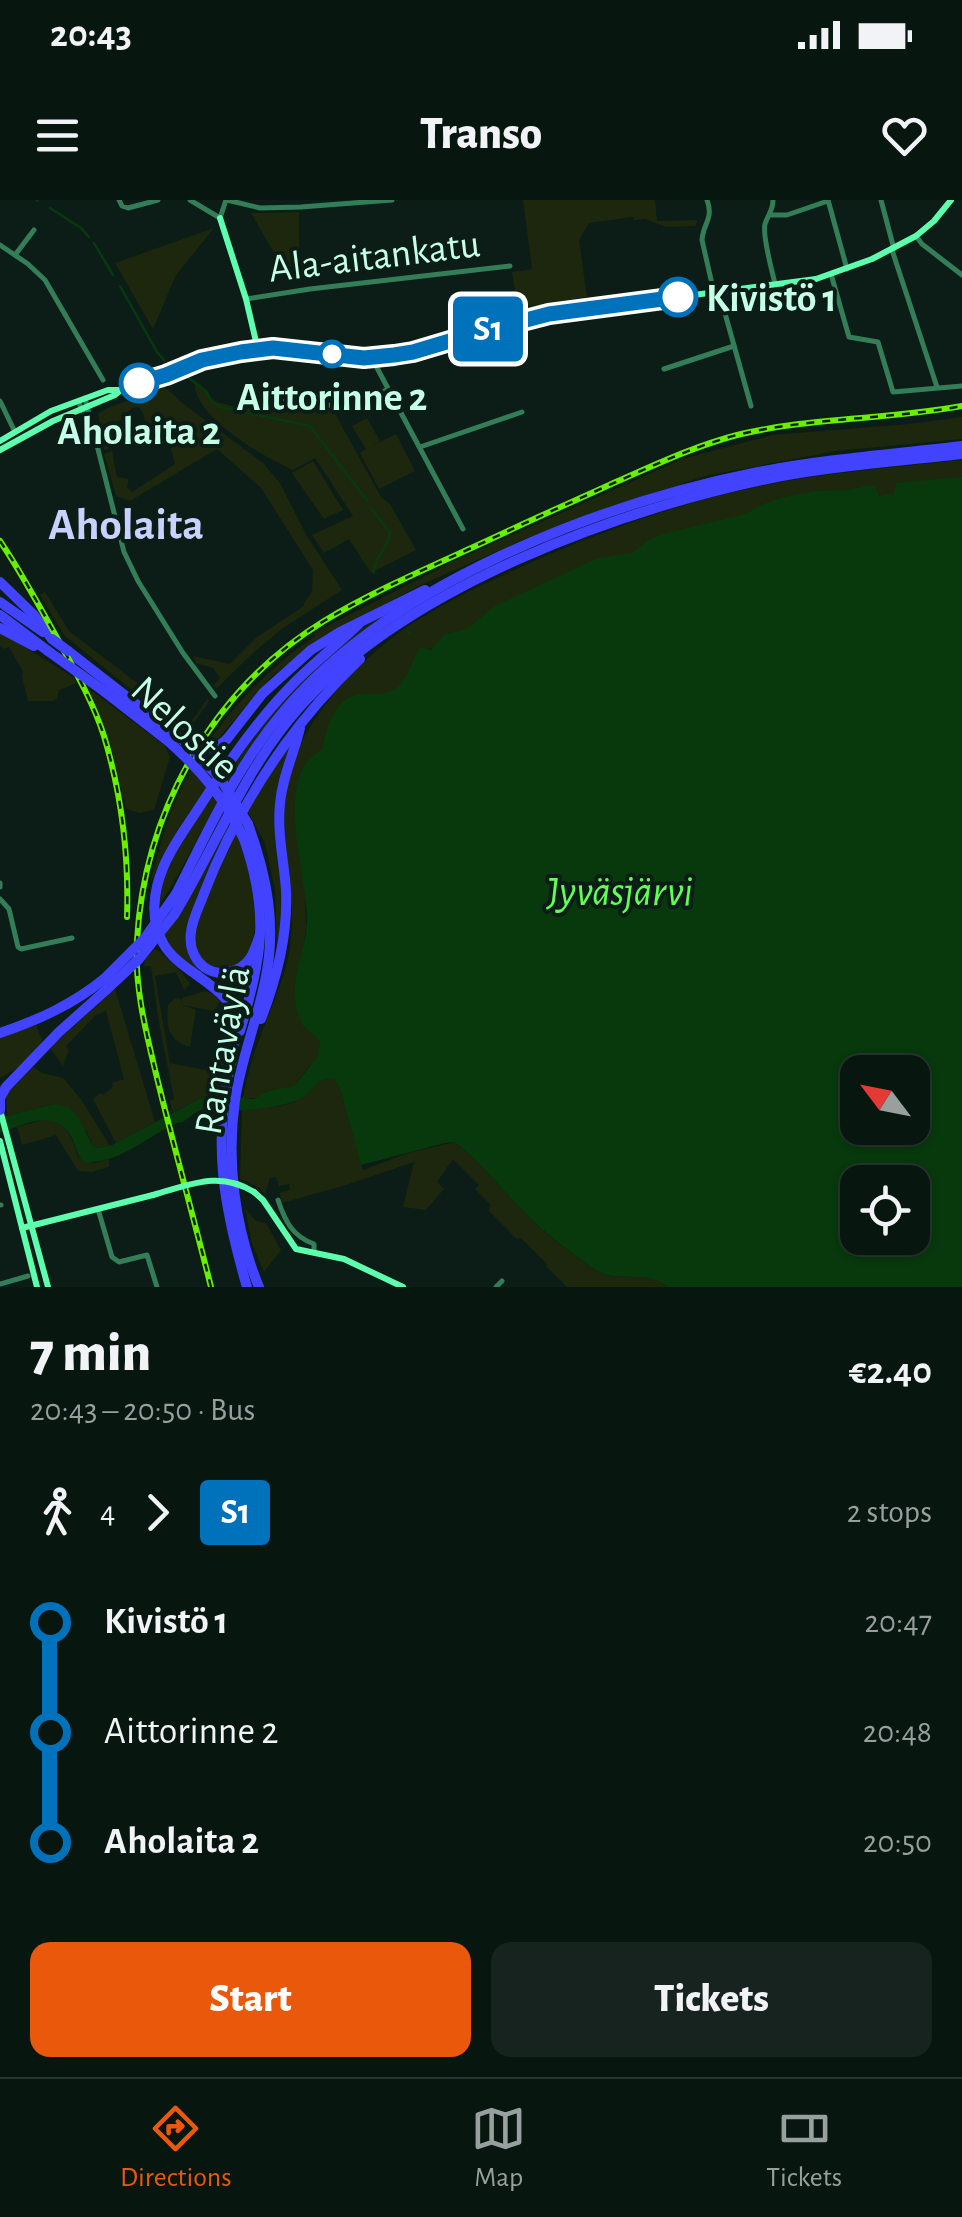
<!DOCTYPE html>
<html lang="en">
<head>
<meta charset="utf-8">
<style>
  :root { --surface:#081610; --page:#16231e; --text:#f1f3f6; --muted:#989f9f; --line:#293530; --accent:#ea580c }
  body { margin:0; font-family:"Alegreya Sans",sans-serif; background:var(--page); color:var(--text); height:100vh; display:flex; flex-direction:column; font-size:38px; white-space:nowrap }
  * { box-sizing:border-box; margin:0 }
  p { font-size:32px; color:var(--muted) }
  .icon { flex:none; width:55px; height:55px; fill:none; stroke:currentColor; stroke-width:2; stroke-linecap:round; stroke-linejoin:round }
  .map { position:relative; height:1087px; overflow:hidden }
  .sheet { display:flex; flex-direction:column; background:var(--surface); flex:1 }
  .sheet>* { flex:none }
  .badge { padding:0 20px; border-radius:8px; font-size:35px; line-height:65px }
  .needle { width:65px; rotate:302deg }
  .fabs { position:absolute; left:840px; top:855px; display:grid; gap:20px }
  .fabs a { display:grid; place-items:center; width:90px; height:90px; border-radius:20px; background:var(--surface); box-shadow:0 2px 8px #0004,0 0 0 2px var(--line); font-size:50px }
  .map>.badge { position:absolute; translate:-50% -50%; box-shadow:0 0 0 5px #fff }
  .legs { display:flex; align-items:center; gap:15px; height:110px; padding:0 30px; font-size:32px }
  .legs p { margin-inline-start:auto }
  .summary { display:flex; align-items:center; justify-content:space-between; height:170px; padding:0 30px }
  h1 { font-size:55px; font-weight:800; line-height:75px }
  .cta { display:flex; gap:20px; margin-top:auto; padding:20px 30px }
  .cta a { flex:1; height:115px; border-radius:20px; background:var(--accent); color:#fff; font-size:40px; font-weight:800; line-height:115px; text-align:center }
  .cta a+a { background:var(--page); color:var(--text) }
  ul { padding:0 30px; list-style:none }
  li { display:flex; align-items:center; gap:35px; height:110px; font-size:38px }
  li i { display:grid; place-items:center; width:15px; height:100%; margin:0 12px; background:currentColor }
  li i::after { content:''; width:25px; height:25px; margin:-12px; border:8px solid; border-radius:50%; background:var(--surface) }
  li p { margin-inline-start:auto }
  li:first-child i { background:linear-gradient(#0000 50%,currentColor 0) }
  li:last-child i { background:linear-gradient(currentColor 50%,#0000 0) }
  .status { display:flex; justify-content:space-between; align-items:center; height:70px; padding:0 50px; background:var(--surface); direction:ltr }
  .status svg { height:28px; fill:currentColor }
  header { display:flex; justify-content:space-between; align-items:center; height:130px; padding:0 30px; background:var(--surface); font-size:45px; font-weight:800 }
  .dock { display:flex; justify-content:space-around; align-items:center; height:140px; border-top:2px solid var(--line); background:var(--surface); font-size:28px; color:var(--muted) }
  .dock a { display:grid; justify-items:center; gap:5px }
  .dock .selected { color:var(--accent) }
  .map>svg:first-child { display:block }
  .green { fill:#1c270e }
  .water { fill:#07390d; fill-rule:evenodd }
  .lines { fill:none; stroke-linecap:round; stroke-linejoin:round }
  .stream { stroke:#07390d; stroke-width:2.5 }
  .street { stroke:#347d59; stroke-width:5 }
  .secondary { stroke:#5dffae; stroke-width:6 }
  .highway { stroke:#4143ff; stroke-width:10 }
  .rail-casing { stroke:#67f100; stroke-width:6 }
  .rail { stroke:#0b1d16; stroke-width:2.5; stroke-dasharray:8; stroke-linecap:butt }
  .secondary-bridge { stroke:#5dffae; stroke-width:6 }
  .highway-bridge { stroke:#4143ff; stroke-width:10 }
  .line-1-casing { stroke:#fff; stroke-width:22 }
  .line-1 { stroke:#0072bc; stroke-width:15 }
  .stop-1-dot { fill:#fff; stroke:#0072bc; stroke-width:5 }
  .labels { text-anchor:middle; stroke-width:8; stroke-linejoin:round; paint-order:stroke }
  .street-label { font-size:40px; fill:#c6ffe8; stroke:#0b1d16 }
  .stop-label { font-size:40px; font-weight:bold; fill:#c6ffe8; stroke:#0b1d16 }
  .water-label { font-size:42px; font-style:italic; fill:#5fff54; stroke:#0b1d16 }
  .quarter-label { font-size:45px; font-weight:bold; fill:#c8d1ff; stroke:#0b1d16 }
</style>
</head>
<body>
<div class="status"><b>20:43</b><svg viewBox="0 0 49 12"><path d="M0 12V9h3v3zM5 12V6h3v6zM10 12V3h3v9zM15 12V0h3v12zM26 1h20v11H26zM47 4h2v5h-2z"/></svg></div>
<header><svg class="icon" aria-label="menu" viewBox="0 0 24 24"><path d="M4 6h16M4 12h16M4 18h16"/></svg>Transo<svg class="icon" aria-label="heart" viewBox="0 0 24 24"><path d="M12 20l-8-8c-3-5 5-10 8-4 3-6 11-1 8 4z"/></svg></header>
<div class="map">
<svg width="962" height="1087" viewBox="0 0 962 1087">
  <rect width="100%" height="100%" fill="#0b1d16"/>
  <g class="green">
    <path d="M523,0H655L657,21L697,20L696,26L666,27L645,19L634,20L633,17L589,23L579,40L587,97L518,108L512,72L532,69Z"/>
    <path d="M299,12V68L281,65L251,13Z"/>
    <path d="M214,28L176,75L153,129L115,63Z"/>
    <path d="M195,180L216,202L241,208L268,203L333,210L381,297L390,304L416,350L371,373L349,339L324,353L312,335L353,316L315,258L293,270C265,258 190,215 195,180Z"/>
    <path d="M162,184L181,202L263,263L280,283L307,336L342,390L283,428L253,453L217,488L213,486L220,478L213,468L196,463L193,456L230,464L257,437L304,406V403L312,392L313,370L261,288L217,249L130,301L116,296L104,254L112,251L117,277L129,279L127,287L132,292L175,264L168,237L177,234L175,223L155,227V234L149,236L143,213L139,207L132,208L118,222L120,239L112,242L107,250L104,249L98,214C111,204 124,203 139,196C148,193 152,187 162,184Z"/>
    <path d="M962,217V239L836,251L705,276L589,315L532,336L421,385L325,436L271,477L219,538L208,542C240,498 270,468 315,436L314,433L454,361L682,259L772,235L909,224Z"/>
    <path d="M367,218L380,241L372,246L396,234L415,271L379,289L360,253L366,249L352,226Z"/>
    <path d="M962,260V314L425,450L305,691L306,728L302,759L353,830L310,865L295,885L265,892L260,898H243C246,883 249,868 254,854C266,818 285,783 290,746C299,685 273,625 292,565C309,513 363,457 407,427C443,403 483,384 521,367C600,331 682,302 766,285C831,272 897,267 962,260Z"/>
    <path d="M313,261L343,310L324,319L292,273Z"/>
    <path d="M45,392L69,431L188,522L195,517L208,498L209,501L186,534L64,435L40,395Z"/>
    <path d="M396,408C331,452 275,504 234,572C208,616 187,664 158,707C161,652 209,596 241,554C253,538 264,520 277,505C310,469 353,430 396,408Z"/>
    <path d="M0,432L73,477L77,483L59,490L57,499L53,501H28L22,477L23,471L9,447L4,449L0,445Z"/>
    <path d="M88,488L164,545L170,557L154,610L140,613L126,609L112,551Z"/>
    <path d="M294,538L282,574L283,706L277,753L275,690L265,643L247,610Z"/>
    <path d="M192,569L207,588L160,663L150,684C160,644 170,604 192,569Z"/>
    <path d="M230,619L233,625L188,728L204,775L182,762L164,736L178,717Z"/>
    <path d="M236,632C248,660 267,734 244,760C228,778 193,766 194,741C195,711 222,659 236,632Z"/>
    <path d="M155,749C164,754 186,775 190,784L184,790L176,772L155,776L170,863L216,872L227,819L231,820L219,895L203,897L172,913L170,901L174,899L159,823L151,766H144L145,759Z"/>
    <path d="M115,789L155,922L116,943L93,899L100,893L103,895L113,887L112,883L124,879L106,811L96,815L66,846L69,850L63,866L50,848Z"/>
    <path d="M205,791L215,795L220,801L214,811L182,805L196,810L190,847C168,840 166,827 168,805L174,799L180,798L182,802V798Z"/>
    <path d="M36,825L43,842L19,867L0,878V838Z"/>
    <path d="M33,867L42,873L63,878L81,899L110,946L97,948L92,945L87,932L54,904L8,916C2,886 13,886 33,867Z"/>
    <path d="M328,877L335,879L341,892L363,970L408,953L455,942C484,965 506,995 532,1020C551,1039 573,1054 594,1069C616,1085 646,1068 668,1087H567L546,1066L547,1064L521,1038L517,1039L488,1010L491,1005L475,989L479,985L453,959L437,982L444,989L426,1010L403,1007L414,962L346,985L282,1003L279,993L290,990L289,984L279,986L276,977L270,978L265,994L256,986L240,979L242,910C259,908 278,908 294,902C307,895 314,882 328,877Z"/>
    <path d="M52,919C69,927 73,940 78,957L94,963L109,959V967L92,972L78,971L56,935L22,945L17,927L42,920Z"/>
    <path d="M245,1008L256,1021L266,1023L281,1050L264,1072L252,1044Z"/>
  </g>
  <path class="water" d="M962,277V1087H668C646,1068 616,1085 594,1069C573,1054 552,1039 532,1020C506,995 484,965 455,942L445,943L361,965L341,892L335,879C317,874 313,894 297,900C278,908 255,910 235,910C225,910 213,907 204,909C195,911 191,917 184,921C182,923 179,922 177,923C146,937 120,964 84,962C75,954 76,942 69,933C52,909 23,925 0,933V918L54,904L68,907L79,918L92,945L97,948L110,946L203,897L219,895L254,899L265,892L295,885L318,856L320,840C313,836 310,830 303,826C283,788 305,760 307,721C308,675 270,574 323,549C324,531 335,500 355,495C368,492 382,497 395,489C409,478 411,462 420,447L431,450L444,435L467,429L493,407L595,359L631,353L649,340L663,334L745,314L766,303L784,297L818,291L850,290L865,286H875L879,296L894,293L896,283ZM858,872H912V928H858ZM858,982H912V1038H858Z"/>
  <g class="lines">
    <g class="stream">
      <path d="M36,0L38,1"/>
      <path d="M50,8L81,28L89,37"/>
      <path d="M94,43L113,75"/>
      <path d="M120,86L157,152L164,160"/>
      <path d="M185,175L207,192L211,202L220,207L310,226L368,302"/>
      <path d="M371,308L390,333C388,348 373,359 374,373"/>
      <path d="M408,431L410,434"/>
    </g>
    <g class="street">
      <path d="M119,0L122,6L128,8L158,0"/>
      <path d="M190,0L220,18L226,0"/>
      <path d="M227,0L260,8L301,7L392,0"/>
      <path d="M707,0C714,19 703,23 702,40L714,93"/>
      <path d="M773,0C773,11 768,14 765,24C762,36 772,70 775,84"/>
      <path d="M828,0L847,69"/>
      <path d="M881,0L894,49"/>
      <path d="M771,15H787L828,1"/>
      <path d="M916,36L922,44L962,75"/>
      <path d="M0,45L28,64L45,80L103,180"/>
      <path d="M892,50L937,187"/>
      <path d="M15,55L34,30"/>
      <path d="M831,74L849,137L878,142L893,192L962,186"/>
      <path d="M719,92L751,206"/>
      <path d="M246,99L310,89L510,66"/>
      <path d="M375,156L376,166L463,329"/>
      <path d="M664,169L734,146"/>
      <path d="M270,195L278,201L338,206L388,190"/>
      <path d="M85,198L124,352L138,381L183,453L215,496"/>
      <path d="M0,201L15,232"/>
      <path d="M78,201L91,229"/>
      <path d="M420,247L522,212"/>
      <path d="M0,683V687"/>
      <path d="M0,699L9,709L18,747L21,749L72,738"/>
      <path d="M278,1000C285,1021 292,1036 314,1044V1053"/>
      <path d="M0,1005H1"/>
      <path d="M98,1009L112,1057L119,1062L147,1055L157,1087"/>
      <path d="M0,1084L28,1076"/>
      <path d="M496,1087L502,1081"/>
    </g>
    <g class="secondary">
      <path d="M220,18L246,99L258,150"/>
      <path d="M162,174L173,168L214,157L273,148L363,158L394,155L413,152L480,131L549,114L816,79L872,59L916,36L934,21L951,0"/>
      <path d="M0,241L51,211L108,190H121"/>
      <path d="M0,250L53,221L115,195L121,190L164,175"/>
      <path d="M0,910L48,1087"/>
      <path d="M0,941L37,1087"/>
      <path d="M254,992L263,1000L296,1049L344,1059L403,1087"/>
      <path d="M22,1028L153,995"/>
    </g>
    <g class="highway">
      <path d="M0,382L34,415L52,439"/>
      <path d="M0,402L43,432"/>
      <path d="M0,415L48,451"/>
      <path d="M0,428L34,446"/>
      <path d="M68,451L190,546"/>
      <path d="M105,492L168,541"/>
      <path d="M227,539L263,493L311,450L340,432L425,390"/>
      <path d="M248,624C267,676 277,726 265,781C257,821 241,859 235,900C226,962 235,1029 259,1087"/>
      <path d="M176,694C207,633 235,570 279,517C386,385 595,305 758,272C825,259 894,254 962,246"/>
      <path d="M174,715C216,646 244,570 298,509C407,386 623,307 782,276C841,265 902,261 962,254"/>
      <path d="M262,728C259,737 256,748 251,757C241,773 219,778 204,767C193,758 189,745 191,732C192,720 199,707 203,696C223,643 251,592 284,546C306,515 332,486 360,459"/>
      <path d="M261,819C277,777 288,735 286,690C284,661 277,633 280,604C282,577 294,554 300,528"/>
      <path d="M240,831C262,756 270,714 244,639"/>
      <path d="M0,833C38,820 72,805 104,779"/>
      <path d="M231,862C212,944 224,1008 247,1087"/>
      <path d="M231,865C232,852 236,839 236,826C237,787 180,775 163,743C150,720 153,692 163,668C171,647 186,628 198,609C226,566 255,523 291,486C312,464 337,445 359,424"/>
      <path d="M0,910V898L6,887L59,832L106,790"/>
    </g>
    <g class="rail-casing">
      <g id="rail">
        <path d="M0,341C23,375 42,411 62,447C78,476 94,505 104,536C122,596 129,656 127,717"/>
        <path d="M211,1087C194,1019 175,951 158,882C147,836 134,788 137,741C144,611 213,489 324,421C382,386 447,360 508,331C544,314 581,298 618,281C657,264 695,246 737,235C811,217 888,220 962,206"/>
      </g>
    </g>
    <use href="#rail" class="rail"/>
    <path class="secondary-bridge" d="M153,995C190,985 219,970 254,992"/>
    <g class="highway-bridge">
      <path d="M52,439L68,451"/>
      <path d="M48,451L105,492"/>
      <path d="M168,541C201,570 225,599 244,639"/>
      <path d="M190,546L222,581L248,624"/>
      <path d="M191,546C205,550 216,550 227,539"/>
      <path d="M104,779L145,738L176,694"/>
      <path d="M106,790L139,759L174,715"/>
    </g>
  </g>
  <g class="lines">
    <g class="line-1-casing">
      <path id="line-1" d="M139,183L166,175L202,160L241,152L273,148L364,158L394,155L413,152L480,132L549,114L678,97"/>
    </g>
    <use href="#line-1" class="line-1"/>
  </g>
  <g class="stop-1-dot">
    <circle cx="678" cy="97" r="18"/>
    <circle cx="332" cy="154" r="12"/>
    <circle cx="139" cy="183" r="18"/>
  </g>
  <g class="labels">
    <g class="street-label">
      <text transform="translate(374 55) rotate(-7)" y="14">Ala-aitankatu</text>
      <text transform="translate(186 527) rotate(43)" y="14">Nelostie</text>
      <text transform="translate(221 850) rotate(-80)" y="14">Rantaväylä</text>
    </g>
    <g class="stop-label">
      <text x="706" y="111" text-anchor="start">Kivistö 1</text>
      <text x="332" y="210">Aittorinne 2</text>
      <text x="139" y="244">Aholaita 2</text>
    </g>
    <g class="water-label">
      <text x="620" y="705">Jyväsjärvi</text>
    </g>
    <g class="quarter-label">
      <text x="126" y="339">Aholaita</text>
    </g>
  </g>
</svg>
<div class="fabs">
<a><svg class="needle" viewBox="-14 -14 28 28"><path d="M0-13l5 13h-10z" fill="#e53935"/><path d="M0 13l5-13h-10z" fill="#989f9f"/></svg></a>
<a><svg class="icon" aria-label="locate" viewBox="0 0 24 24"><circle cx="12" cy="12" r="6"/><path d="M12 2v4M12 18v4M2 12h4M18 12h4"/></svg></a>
</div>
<b class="badge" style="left:488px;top:129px;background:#0072bc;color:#fff">S1</b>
</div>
<section class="sheet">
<div class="summary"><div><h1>7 min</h1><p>20:43 – 20:50 · Bus</p></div><b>€2.40</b></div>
<div class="legs"><svg class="icon" aria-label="walk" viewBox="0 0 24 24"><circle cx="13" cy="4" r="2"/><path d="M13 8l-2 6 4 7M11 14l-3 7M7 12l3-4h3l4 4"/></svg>4<svg class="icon" aria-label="forward" viewBox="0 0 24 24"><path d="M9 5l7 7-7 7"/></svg><b class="badge" style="background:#0072bc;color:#fff">S1</b><p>2 stops</p></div>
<ul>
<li><i style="color:#0072bc"></i><b>Kivistö 1</b><p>20:47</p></li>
<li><i style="color:#0072bc"></i><span>Aittorinne 2</span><p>20:48</p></li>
<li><i style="color:#0072bc"></i><b>Aholaita 2</b><p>20:50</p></li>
</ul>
<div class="cta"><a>Start</a><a>Tickets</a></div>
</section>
<nav class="dock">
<a class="selected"><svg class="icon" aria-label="directions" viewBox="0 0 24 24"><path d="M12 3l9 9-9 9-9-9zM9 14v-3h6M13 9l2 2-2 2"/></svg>Directions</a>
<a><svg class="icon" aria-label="map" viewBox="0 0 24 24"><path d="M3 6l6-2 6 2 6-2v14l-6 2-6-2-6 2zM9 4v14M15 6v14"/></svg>Map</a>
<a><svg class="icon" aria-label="tickets" viewBox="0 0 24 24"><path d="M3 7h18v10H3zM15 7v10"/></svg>Tickets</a>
</nav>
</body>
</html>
